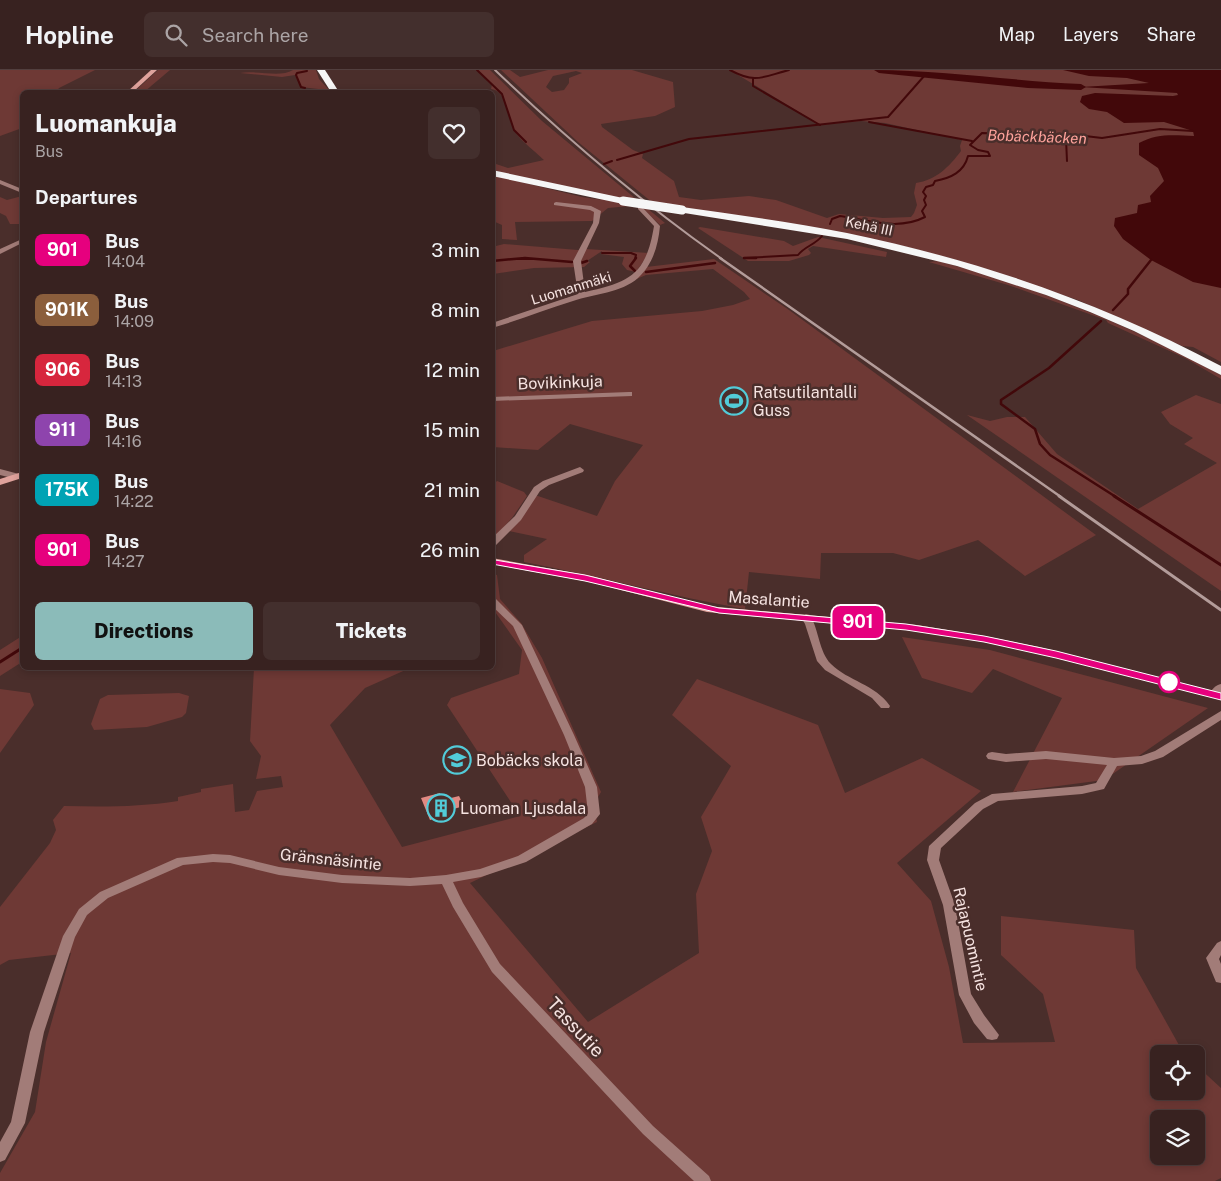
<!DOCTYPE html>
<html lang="en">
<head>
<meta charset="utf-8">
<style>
  :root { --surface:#382220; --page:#432f2d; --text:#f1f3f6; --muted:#aba4a5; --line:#523f3e; --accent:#8bbbb9 }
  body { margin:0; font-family:"Public Sans",sans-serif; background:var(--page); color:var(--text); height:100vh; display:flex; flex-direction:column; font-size:19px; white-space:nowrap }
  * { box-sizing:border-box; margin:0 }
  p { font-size:16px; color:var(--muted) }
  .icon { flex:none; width:28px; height:28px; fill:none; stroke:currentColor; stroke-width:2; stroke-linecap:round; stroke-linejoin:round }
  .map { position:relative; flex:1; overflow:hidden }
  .side { position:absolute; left:20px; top:20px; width:475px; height:580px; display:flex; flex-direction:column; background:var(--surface); border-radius:8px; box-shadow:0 2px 8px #0003,0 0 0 1px var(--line) }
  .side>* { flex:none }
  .badge { padding:0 10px; border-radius:8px; font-size:18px; line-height:32px }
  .tools { position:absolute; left:1150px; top:975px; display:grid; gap:10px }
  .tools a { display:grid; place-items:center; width:55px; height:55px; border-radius:8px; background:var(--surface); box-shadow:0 2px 8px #0003,0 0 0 1px var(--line); font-size:25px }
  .map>.badge { position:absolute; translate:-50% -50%; box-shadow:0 0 0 2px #fff }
  h2 { padding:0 15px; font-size:19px; line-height:45px }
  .round { display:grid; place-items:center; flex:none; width:52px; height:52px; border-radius:8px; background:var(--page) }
  .head { display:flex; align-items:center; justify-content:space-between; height:85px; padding:0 15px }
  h1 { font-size:24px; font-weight:800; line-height:38px }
  .action { display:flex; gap:10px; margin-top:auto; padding:10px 15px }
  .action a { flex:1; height:58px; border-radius:8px; background:var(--accent); color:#111; font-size:20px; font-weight:800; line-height:58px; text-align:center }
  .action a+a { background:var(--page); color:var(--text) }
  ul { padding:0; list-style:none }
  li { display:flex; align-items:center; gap:15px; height:60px; padding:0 15px }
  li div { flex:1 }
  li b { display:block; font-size:19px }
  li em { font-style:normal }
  li .badge { min-width:55px; font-weight:700; text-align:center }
  header { display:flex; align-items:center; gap:30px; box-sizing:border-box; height:70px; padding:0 25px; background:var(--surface); border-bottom:1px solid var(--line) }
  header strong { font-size:24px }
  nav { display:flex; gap:28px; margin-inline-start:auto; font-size:18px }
  .search { width:350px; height:45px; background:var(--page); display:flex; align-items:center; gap:12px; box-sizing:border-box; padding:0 18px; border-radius:8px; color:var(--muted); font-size:19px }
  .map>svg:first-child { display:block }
  .green { fill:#6e3935; fill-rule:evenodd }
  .water { fill:#42080a }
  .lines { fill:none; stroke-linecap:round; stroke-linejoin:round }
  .stream-far2 { stroke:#42080a; stroke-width:2 }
  .stream-far1 { stroke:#42080a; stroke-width:2.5 }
  .stream { stroke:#42080a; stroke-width:3 }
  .river { fill:#42080a; fill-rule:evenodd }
  .building { fill:#e18a83 }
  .street { fill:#a27c78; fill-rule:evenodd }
  .secondary { fill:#dfa29c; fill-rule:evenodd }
  .highway { fill:#f6f6f6; fill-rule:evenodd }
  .rail-far2 { stroke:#b39c9a; stroke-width:2 }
  .rail-far1 { stroke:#b39c9a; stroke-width:2.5 }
  .rail { stroke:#b39c9a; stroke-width:3 }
  .highway-bridge { stroke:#f6f6f6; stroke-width:9 }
  .line { fill:#e6007e; stroke:#fff }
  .stop-dot { fill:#fff; stroke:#e6007e; stroke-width:2.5 }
  .labels { text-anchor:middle; stroke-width:5; stroke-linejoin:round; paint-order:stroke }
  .far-street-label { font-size:14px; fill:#f6e3e1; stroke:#4a2e2b }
  .far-water-label { font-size:15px; font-style:italic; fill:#fea29b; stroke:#4a2e2b }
  .street-label { font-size:16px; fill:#f6e3e1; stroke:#4a2e2b }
  .poi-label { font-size:16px; fill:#f6e3e1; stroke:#4a2e2b; text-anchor:start }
  .near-street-label { font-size:19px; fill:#f6e3e1; stroke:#4a2e2b }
</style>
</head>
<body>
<header>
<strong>Hopline</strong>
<div class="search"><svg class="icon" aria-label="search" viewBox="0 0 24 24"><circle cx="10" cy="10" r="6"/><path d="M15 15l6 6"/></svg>Search here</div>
<nav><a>Map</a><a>Layers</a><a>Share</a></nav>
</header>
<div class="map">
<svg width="1221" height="1111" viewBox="0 0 1221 1111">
  <rect width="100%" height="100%" fill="#4a2e2b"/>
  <g class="green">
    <path d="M0,0H95L59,18L56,22H22V58L0,66Z"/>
    <path d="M158,0H170L144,22H134Z"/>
    <path d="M293,0H316L319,9L331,22H322L318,19L301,17L295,5L282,7L240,3C257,0 280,8 293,0Z"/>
    <path d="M477,0H490L542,51L665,153L660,155L642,138L630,136L608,138L592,151L515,152L517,170L502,169V155L493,151V105L582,127L603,130L493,100V93L508,98L544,90C536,82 517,68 513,58C507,46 508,21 491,19L492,15Z"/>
    <path d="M501,0H510L520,7L548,0H632L673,12L675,37L655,46L601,54L602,57L633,80L643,84L642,88L674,111L679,127L701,130L749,126L776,130L827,148L839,144L883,148L911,147L914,143L917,135L914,123L916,113C936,110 949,97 961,81L960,76L962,70L885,53L861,51L820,55L730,0H1221V292L1193,277L1182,276L1078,230L953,189L899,175L653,133L578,72ZM576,1L582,3L569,8V13L564,20L552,22L546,17L553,6Z"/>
    <path d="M22,126V154H10L6,146L0,143V127L7,130Z"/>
    <path d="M700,157L784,171L793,176L818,167L887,182L886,187L813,176L808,179L811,183L809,185L789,191H748L698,158Z"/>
    <path d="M504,174L578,180L586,179L649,183L636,202L627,200L622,194L624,187L601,184L602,181L587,191L590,192L584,197L534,198L493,204L492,177Z"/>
    <path d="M714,189L789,240L1096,465L1025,506L978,470L919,490L893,483H821L820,509L749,502L745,539C671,526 598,506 524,492V485L547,469L509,461L535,425L597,446L615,411L643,375L570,354L538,380L493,377V281L592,251L702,241L733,235L750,229L744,222L713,199L646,205L634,210L646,197Z"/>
    <path d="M938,191C1037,217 1132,256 1221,305V309L1185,288L1108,253L1106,250L1008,215L929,192Z"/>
    <path d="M1196,325L1221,334V521L967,345L990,351L1007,347H1025L1057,384L1138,439L1217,393L1184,374L1193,368L1170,354L1161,342Z"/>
    <path d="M497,411L524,422L527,426L512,448L493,469V415Z"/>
    <path d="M493,504L497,505L500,529L521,553L542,588L601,722L594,734L597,752L470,813L588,952L699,883L696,824L712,781L701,747L731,696L672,645L697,609L818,655L845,723L922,688L981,721L897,793L931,831L949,897L963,973L1055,972L1043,924L1001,885V846L1134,860L1136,898L1184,984H1159V1021H1196V995L1221,1018V1108L1215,1111H0V1103L35,1042L46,972L71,883L9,890L0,895V837L50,773L56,760L53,750L64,736C103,737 140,737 178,731V727L201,722V719L233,714L235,742L249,740L257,721L283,717L281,706L256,709L261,686L250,671L254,598H410L365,618L330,655L402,777L520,746L447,635L451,628L519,604L522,580L493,539ZM1159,1049H1196V1086H1159Z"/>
    <path d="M22,566V592L0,606V580Z"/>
    <path d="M902,567L990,580L1208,638L1104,710L1013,722L1062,628L993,599L972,623L922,608Z"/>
    <path d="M0,619L30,623L34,635L0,683Z"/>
    <path d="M179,623L189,626L186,643L182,647L147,657L94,660L91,654L100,629L108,625Z"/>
  </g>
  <path class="water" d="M1063,0H1221V218L1193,212L1151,190L1123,169L1114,156L1115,148L1137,143L1138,135L1151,132L1150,126L1164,111L1158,98L1139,85V73C1157,63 1174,65 1194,66L1193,61L1164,52L1124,53L1107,42L1089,39L1080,32L1082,26L1095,23L1173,26L1178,25L1177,23L1081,17L1149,13L1127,8L1089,6Z"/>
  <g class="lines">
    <g class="stream-far2">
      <path d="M477,0L502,24L514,60L526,72"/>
      <path d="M730,0C756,14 762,7 789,0"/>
      <path d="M753,9V16L820,55"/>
      <path d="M305,18L301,17L296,5L297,3L307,1"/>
      <path d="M869,52L972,71"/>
      <path d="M1066,69L1067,91"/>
      <path d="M617,90L689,69L888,47L925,5"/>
      <path d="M604,94L612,91"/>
      <path d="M830,154L832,149L840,146C868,150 898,161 925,147L922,141L926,135L924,130L926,126L923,122L926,117L933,115L935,111C951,108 964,102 968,86H990L988,82L978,80L970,75L982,63L1058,66L1068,69L1085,66L1102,68L1160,59L1193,61"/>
      <path d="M602,183H631L636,185L635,189"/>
      <path d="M744,188L798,185C805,176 815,175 822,166"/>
      <path d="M514,189H536"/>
    </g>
    <g class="stream-far1">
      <path d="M744,188H756"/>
      <path d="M492,191L525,188L572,192"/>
      <path d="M581,193L587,191"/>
      <path d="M635,201L630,196L636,188"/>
      <path d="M646,202L715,193"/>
      <path d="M1113,240L1128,224V219L1151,190"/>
      <path d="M1101,251L1049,298L1001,330V334L1035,359L1040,374L1050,385L1116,427"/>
    </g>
    <g class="stream">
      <path d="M1114,426L1221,495"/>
      <path d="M0,592L22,578"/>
    </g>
    <path class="river" d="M874,0C943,0 1012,11 1081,14L1086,17L1081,20L1028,18L879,3Z"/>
  </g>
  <path class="building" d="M440,723L443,730L459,726L464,736L450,740L452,744L430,750L421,728Z"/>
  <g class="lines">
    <g class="street">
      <path d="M0,110L22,119V123L0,114Z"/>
      <path d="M556,132L591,136L601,141L599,153L581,191L585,222C630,212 646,205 654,156L638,139V137H642L660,156C658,176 653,194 638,208C621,223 594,224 573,231C546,239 520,250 492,258V253L578,224L573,191L593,153L594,142L590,140L554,135V133Z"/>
      <path d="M22,169V173L0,184V179Z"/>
      <path d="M629,322H632V326L492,331V327Z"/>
      <path d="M580,397L584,400L583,402L549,415L540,421L521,450L495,476L492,477V468L515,446L534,417L543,411Z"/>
      <path d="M0,399L19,404L20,406L16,409L0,405Z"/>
      <path d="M492,527L495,528L522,555L574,665L597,717L600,744L592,754L526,792L481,807L453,812L463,833L500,894L653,1056L709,1106L711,1111H694L643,1064L492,902L453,837L442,814L410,816L342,813L279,805L230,793L213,792L183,795L108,828L87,845L75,867L44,962L25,1053L5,1090L0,1092V1072L11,1052L30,962L63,866L79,839L100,822L177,788L213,784L230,785L279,797L342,805L410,808L446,805L480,799L518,786L584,748L588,743L585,717L564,665L513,556L492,536Z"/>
      <path d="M806,544L810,545C819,560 819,582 831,594C848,611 875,614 890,636L889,638H881L872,628L825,600L817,591L805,554L801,547Z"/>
      <path d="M1221,614V623L1218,626H1210L1209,624C1212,619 1216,615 1221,614Z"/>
      <path d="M1221,641V650L1163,687L1142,694L1117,696L1104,719L1082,724L998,731L983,739L941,778L939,790L955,835L971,924L984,945L999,965L997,969L992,970L987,969L974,953L959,925L943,835L927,790L929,776L975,733L992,724L1082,716L1096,713L1107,695L1046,689L1006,692L988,689L986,686L988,683L992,682L1006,684L1046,681L1114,688L1141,686L1155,681Z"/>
      <path d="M1221,871V885L1219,889L1221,894V913L1216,912L1206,888L1217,873Z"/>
    </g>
    <g class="secondary">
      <path d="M151,0H157L133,22H127Z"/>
      <path d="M22,402V408L0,415V409Z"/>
      <path d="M492,488L591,506L707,536L917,555L984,566L1039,577L1221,623V629L1039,583L984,572L917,561L707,542L590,512L492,494Z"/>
    </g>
    <g class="highway">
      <path d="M317,0H325L339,22H331Z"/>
      <path d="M492,100L623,128L628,131L623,134L492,106Z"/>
      <path d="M682,137C737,145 792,152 847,163C978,190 1103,233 1221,296V305L1134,261L1090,242L1046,225L957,196L847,169L678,142L677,140Z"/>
    </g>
    <path class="rail-far2" d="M495,0C566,68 641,132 722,189"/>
    <path class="rail-far1" d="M720,188L1061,427"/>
    <path class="rail" d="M1059,426L1221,540"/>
    <path class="highway-bridge" d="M623,131L682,140"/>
  </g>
  <path class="line" d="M489,489L585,505L719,538L906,554L984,566L1056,581L1221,623V630L1056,588L984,572L906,560L719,543L585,511L492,494L488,491Z"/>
  <defs>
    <g id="stadium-ring" transform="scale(1.4375)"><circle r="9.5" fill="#4a2e2b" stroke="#52cbd8" stroke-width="1.5"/><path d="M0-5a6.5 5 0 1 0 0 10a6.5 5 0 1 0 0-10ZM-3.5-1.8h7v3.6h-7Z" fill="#52cbd8"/></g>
    <g id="school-ring" transform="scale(1.4375)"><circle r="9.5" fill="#4a2e2b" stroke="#52cbd8" stroke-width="1.5"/><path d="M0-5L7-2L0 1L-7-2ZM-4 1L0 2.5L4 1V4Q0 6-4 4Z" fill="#52cbd8"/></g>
    <g id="building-ring" transform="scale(1.4375)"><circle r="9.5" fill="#4a2e2b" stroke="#52cbd8" stroke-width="1.5"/><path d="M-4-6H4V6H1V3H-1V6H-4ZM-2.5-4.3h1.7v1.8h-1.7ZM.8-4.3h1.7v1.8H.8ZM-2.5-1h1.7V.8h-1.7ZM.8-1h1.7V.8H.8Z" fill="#52cbd8"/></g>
  </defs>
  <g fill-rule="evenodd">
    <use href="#stadium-ring" x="734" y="331"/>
    <use href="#school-ring" x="457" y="690"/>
    <use href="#building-ring" x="441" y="738"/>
  </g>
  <circle class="stop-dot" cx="1169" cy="612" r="10"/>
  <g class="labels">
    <g class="far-street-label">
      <text transform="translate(869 156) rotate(12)" y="5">Kehä III</text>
      <text transform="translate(571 218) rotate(-17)" y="5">Luomanmäki</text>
    </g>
    <g class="far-water-label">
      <text transform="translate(1037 67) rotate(2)" y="5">Bobäckbäcken</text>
    </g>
    <g class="street-label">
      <text transform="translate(560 312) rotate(-2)" y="6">Bovikinkuja</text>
      <text transform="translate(769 529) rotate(4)" y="6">Masalantie</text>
      <text transform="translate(331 789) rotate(6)" y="6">Gränsnäsintie</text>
      <text transform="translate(971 869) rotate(77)" y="6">Rajapuomintie</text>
    </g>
    <g class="poi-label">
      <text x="753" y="328">Ratsutilantalli<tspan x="753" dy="18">Guss</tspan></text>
      <text x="476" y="696">Bobäcks skola</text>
      <text x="460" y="744">Luoman Ljusdala</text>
    </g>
    <g class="near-street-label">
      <text transform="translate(576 957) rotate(47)" y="7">Tassutie</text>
    </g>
  </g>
</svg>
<div class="tools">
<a><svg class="icon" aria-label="locate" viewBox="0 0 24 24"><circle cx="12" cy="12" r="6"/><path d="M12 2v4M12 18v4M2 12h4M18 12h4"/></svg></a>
<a><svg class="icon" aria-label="layers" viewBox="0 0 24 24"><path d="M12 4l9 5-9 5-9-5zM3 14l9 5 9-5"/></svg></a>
</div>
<b class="badge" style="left:858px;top:552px;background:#e6007e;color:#fff">901</b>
<section class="side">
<div class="head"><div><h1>Luomankuja</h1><p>Bus</p></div><a class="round"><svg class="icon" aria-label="heart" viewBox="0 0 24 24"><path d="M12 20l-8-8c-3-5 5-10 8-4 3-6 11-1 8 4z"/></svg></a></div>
<h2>Departures</h2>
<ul>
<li><span class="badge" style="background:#e6007e;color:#fff">901</span><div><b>Bus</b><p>14:04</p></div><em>3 min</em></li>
<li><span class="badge" style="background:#8b5e3c;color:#fff">901K</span><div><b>Bus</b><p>14:09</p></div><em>8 min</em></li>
<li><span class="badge" style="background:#d7263d;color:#fff">906</span><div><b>Bus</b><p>14:13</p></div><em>12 min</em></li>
<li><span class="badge" style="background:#8e44ad;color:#fff">911</span><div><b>Bus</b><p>14:16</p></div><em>15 min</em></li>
<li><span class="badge" style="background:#00a3b4;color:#fff">175K</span><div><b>Bus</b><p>14:22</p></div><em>21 min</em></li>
<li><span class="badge" style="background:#e6007e;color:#fff">901</span><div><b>Bus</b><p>14:27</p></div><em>26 min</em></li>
</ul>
<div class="action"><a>Directions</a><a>Tickets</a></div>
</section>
</div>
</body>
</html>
